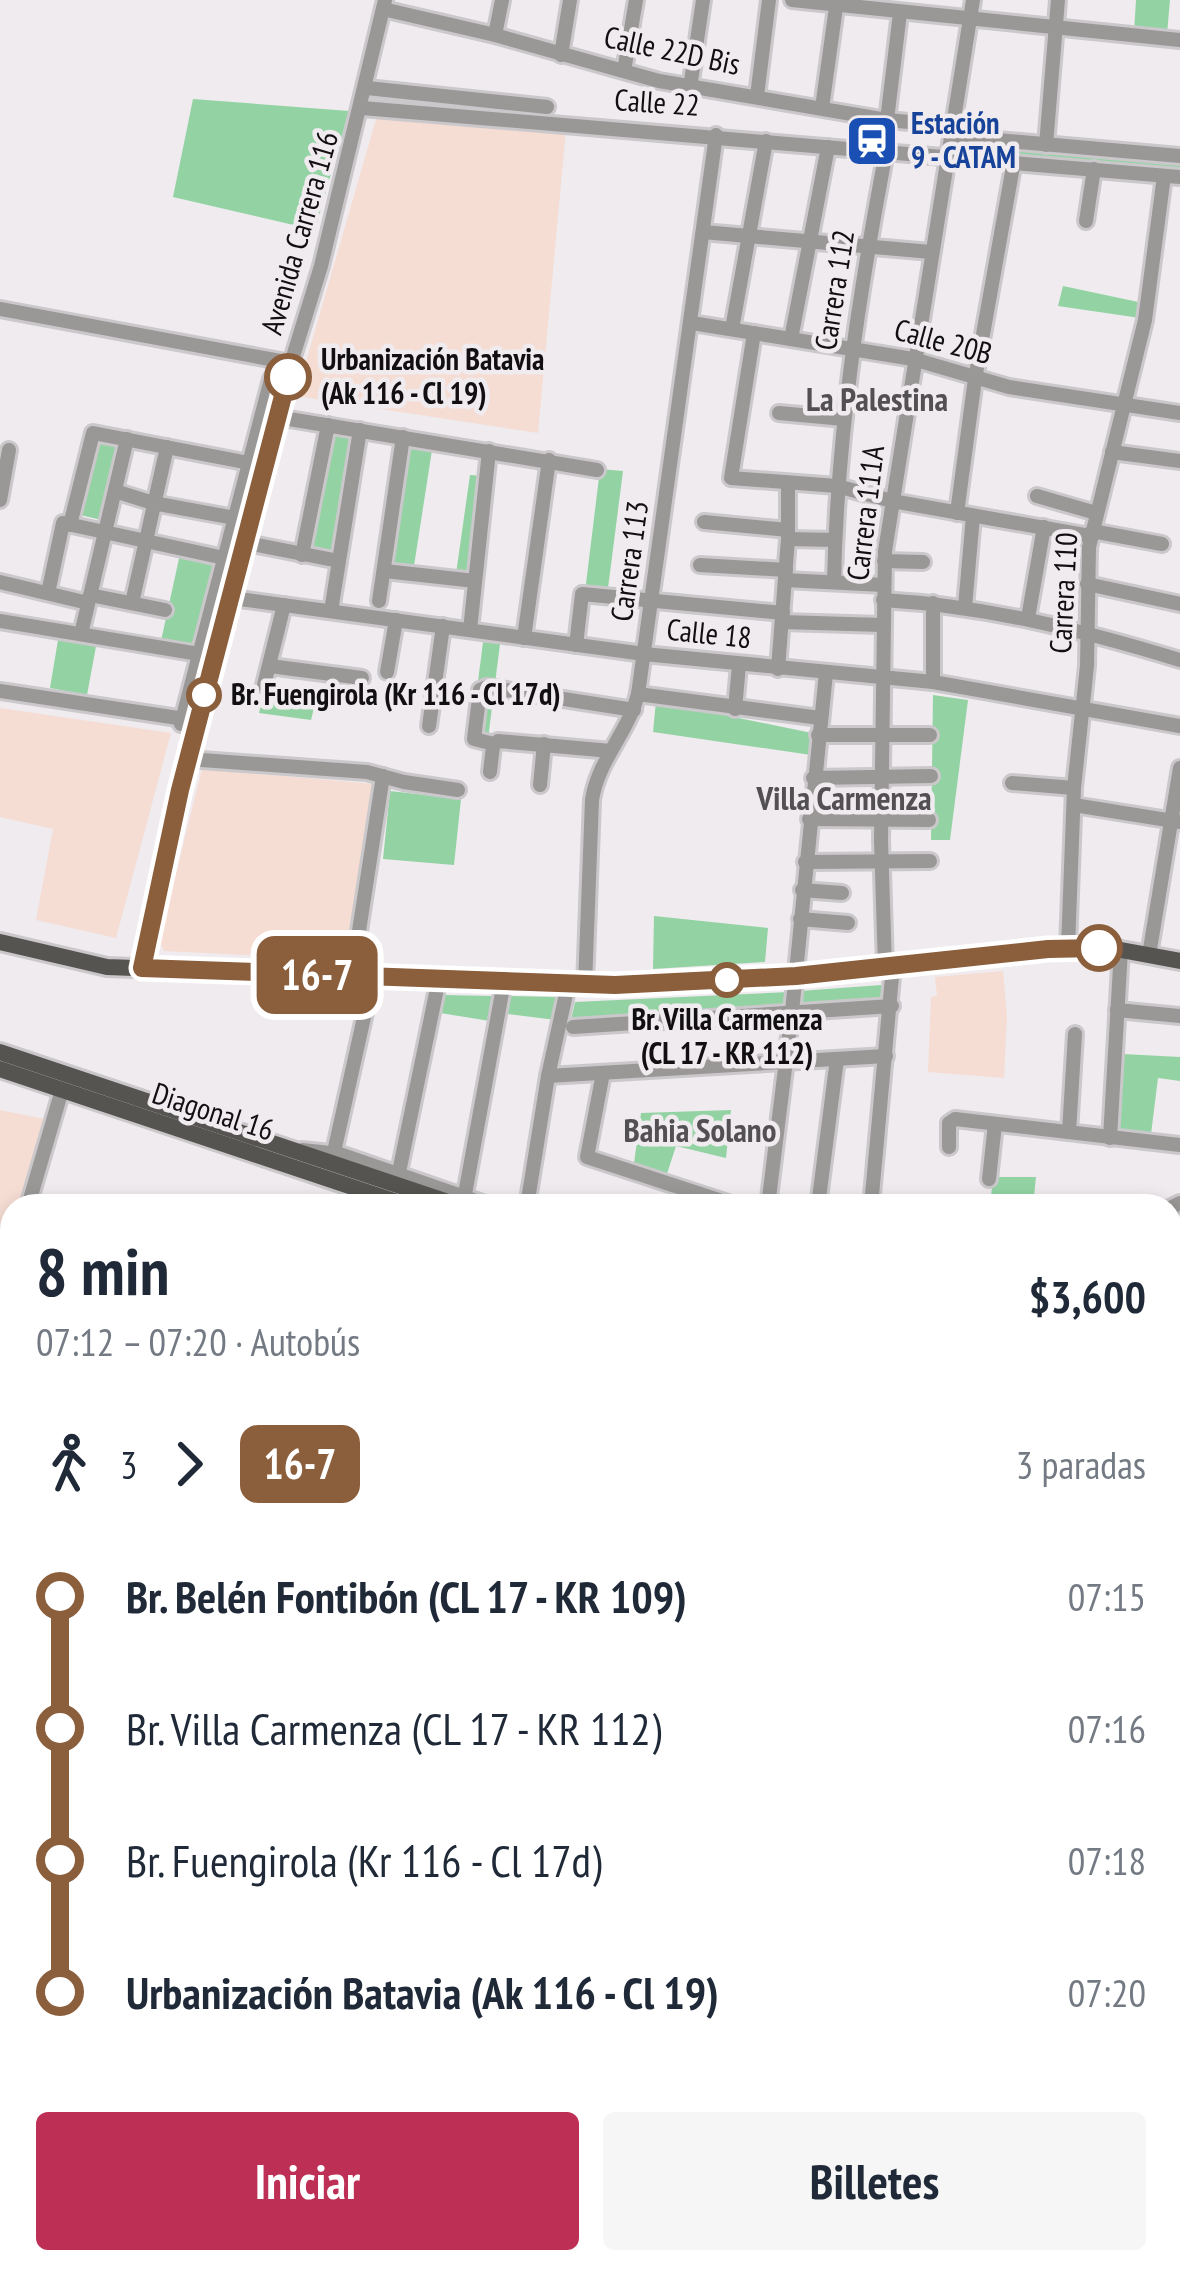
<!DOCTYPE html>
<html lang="es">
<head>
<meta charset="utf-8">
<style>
  :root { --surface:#fff; --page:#f6f6f7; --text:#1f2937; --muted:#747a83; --accent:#be2f56 }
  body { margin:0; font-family:"PT Sans Narrow",sans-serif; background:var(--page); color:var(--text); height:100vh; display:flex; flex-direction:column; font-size:45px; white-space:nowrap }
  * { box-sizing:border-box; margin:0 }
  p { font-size:39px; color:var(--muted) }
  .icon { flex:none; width:66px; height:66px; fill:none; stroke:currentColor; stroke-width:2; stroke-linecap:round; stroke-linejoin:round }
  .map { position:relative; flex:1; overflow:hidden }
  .side { position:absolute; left:0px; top:1194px; width:1182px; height:1080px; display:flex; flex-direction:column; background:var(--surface); border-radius:36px 36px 0 0; box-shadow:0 6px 18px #0003 }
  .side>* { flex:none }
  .badge { padding:0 24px; border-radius:18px; font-size:42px; line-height:78px }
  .map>.badge { position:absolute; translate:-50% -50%; box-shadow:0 0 0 6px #fff }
  .legs { display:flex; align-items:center; gap:18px; height:132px; padding:0 36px; font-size:39px }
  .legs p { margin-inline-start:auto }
  .head { display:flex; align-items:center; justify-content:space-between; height:204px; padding:0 36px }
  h1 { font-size:66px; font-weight:800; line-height:90px }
  .primary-button { display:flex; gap:24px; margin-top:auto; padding:24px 36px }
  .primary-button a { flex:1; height:138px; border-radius:12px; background:var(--accent); color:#fff; font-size:48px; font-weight:800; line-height:138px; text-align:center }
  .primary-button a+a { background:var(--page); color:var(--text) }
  ul { padding:0 36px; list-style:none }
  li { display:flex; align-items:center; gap:42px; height:132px; font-size:45px }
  li i { display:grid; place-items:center; width:18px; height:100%; margin:0 15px; background:currentColor }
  li i::after { content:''; width:30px; height:30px; margin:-15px; border:9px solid; border-radius:50%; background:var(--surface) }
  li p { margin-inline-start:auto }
  li:first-child i { background:linear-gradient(#0000 50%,currentColor 0) }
  li:last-child i { background:linear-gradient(currentColor 50%,#0000 0) }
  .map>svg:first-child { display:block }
  .industrial { fill:#f5ddd4 }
  .green { fill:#93d3a3 }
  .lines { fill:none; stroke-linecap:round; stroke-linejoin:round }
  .stream { stroke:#2e768a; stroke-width:3 }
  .minor-casing { stroke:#cbc8cb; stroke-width:20 }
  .major-casing { stroke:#cbc8cb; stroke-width:22 }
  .minor { stroke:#9a9897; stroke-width:14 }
  .major { stroke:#565451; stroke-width:16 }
  .line-1-casing { stroke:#fff; stroke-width:27 }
  .line-1 { stroke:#8b5e3c; stroke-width:18 }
  .stop-1-dot { fill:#fff; stroke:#8b5e3c; stroke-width:6 }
  .labels { text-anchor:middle; stroke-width:9; stroke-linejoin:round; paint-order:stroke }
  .street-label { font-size:30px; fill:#110f11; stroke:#efebef }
  .transit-label { font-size:30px; font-weight:bold; fill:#164399; stroke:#efebef; text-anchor:start }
  .stop-label { font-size:30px; font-weight:bold; fill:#110f11; stroke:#efebef; text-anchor:start }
  .neighbourhood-label { font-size:33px; font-weight:bold; fill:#535053; stroke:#efebef }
</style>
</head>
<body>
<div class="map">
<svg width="1180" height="2274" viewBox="0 0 1180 2274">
  <rect width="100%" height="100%" fill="#efebef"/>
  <g class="industrial">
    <path d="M377,116L566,130L538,433L296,396Z"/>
    <path d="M0,708L171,733L116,938L36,920L53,829L0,817Z"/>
    <path d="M202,769L375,784L348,960L164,951L159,941Z"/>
    <path d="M1003,971L1007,1016L1004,1078L928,1072L931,997L937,996L935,977Z"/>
    <path d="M0,1110L45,1119L19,1206H12V1231L0,1271Z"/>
    <path d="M1170,1672L1180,1678V2274H275L283,2262H1170Z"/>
  </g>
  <g class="green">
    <path d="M1136,0H1170L1167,34L1134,32Z"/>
    <path d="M193,99L349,111L315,230L173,197Z"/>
    <path d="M958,141L1180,160V173L956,152Z"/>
    <path d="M1063,286L1143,303L1140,318L1058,306Z"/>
    <path d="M330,435L357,437L336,554L304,550Z"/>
    <path d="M95,437L123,440L106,521L76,514Z"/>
    <path d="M405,447L432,450L414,566L389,563Z"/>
    <path d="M600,469L623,471L607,596L585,592Z"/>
    <path d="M470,475L483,476L472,576L456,574Z"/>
    <path d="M180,554L216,561L195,649L161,641Z"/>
    <path d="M59,634L97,641L87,695L50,688Z"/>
    <path d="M483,642L500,644L488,739L471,737Z"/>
    <path d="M264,691L315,704L311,720L259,713Z"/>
    <path d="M933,695L968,700L950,840H931Z"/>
    <path d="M656,701L812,733L811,755L653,732Z"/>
    <path d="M390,791L461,799L454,865L383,859Z"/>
    <path d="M654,916L768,928L765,962L653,969Z"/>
    <path d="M881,985L882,1001L802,1006L800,991Z"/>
    <path d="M789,992L788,1010L571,1020L575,1002Z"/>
    <path d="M443,995L493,996L490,1021L440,1013Z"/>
    <path d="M510,996L560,997L556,1020L507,1014Z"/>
    <path d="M1123,1054L1180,1057V1081L1158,1078L1151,1134L1117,1132Z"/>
    <path d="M731,1110L726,1158L676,1146L665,1180L633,1170L641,1113Z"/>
    <path d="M993,1177H1036L1033,1206H990Z"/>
    <path d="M200,2262H283L275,2274H193Z"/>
  </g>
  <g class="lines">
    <g class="stream">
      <path d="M0,1377L12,1380"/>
      <path d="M0,1870L12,1868"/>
      <path d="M0,2227L12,2187"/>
      <path d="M241,2274L247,2262"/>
    </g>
    <g class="minor-casing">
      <g id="minor">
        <path d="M792,0L1180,40"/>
        <path d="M383,9L495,35L659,81L887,120L954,126"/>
        <path d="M495,35L502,0"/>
        <path d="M561,55L570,0"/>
        <path d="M624,71L636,0"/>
        <path d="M367,88L547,107"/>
        <path d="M690,88L703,0"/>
        <path d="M757,96L769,0"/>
        <path d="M362,108L1180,177"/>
        <path d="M822,108L837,0"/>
        <path d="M887,120L900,13"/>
        <path d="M952,136L1180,156"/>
        <path d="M1046,145L1058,0"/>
        <path d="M1086,221L1094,169"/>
        <path d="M703,232L931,252"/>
        <path d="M0,309L291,363"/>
        <path d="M692,323L913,359L1009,387L1180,413"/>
        <path d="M732,329L766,141"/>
        <path d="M754,333L731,478L837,486L892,501L1090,536"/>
        <path d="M791,339L828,147"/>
        <path d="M779,413L844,419"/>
        <path d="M277,417L597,470"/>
        <path d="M1112,452L1180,461"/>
        <path d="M115,491L153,503L235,518"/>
        <path d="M1037,496L1096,513"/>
        <path d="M0,500L9,450"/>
        <path d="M957,513L975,379L1014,161"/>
        <path d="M704,522L788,530"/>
        <path d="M70,525L93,433L249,463"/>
        <path d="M1092,531L1162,544"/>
        <path d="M788,539L835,540"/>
        <path d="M247,543L339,561"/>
        <path d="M302,555L328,425"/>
        <path d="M884,561L923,562"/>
        <path d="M700,565L786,570"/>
        <path d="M385,571L475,581"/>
        <path d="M785,580L883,585"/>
        <path d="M0,582L88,603"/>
        <path d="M834,582C837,436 859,294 886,152"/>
        <path d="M1087,584L1180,604"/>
        <path d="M48,593L63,523L224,558"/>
        <path d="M90,595L165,610"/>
        <path d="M232,598L644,654L933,682L1180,726"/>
        <path d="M883,600C986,606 1082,630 1180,660"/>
        <path d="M379,601L403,437"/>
        <path d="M132,603L167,447"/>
        <path d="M965,607L973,516"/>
        <path d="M331,611L360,430"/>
        <path d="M1028,618L1044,527"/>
        <path d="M0,621L199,654"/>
        <path d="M782,622L882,625"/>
        <path d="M470,630L489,451"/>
        <path d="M81,634L127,439"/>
        <path d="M524,638L549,460"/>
        <path d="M576,645L582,594L783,613"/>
        <path d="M270,666L362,678"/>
        <path d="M778,669L788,539V483"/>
        <path d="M387,672L396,620"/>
        <path d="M933,682V603"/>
        <path d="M264,685L284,605"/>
        <path d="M0,691L191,720"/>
        <path d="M638,694L820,718"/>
        <path d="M735,709L739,665"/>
        <path d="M181,724L271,379L286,382"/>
        <path d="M429,726L443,626"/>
        <path d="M818,735H930"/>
        <path d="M494,744L474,739L480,690L487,687L634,710"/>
        <path d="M188,759L367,772L404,782L458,790"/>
        <path d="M490,772L493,746L498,741L611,751"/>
        <path d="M813,778L931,776"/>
        <path d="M1012,783L1074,788"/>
        <path d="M540,785L544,744"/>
        <path d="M1074,805L1180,822"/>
        <path d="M809,819L929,820"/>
        <path d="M805,862L930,861"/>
        <path d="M802,890L842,893"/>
        <path d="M800,919L848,923"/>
        <path d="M1068,947L1074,788L1087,666L1089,547L1145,320L1164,176"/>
        <path d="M1149,955L1180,768"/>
        <path d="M885,967L881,840L885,551L973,0"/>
        <path d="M142,968L180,790L291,363L321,266L385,0"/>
        <path d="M352,976L383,776"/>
        <path d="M585,985L592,800C598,760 628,733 638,694L716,135"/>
        <path d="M1117,1010L1180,1016"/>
        <path d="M573,1027L892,1006"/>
        <path d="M603,1073L587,1157L737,1206"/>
        <path d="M548,1076L886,1056"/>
        <path d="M1069,1132L1075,1034"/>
        <path d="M1110,1138L1121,950"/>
        <path d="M949,1147V1123L955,1119L1180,1145"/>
        <path d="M302,1150L340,1154L491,1206"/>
        <path d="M334,1152L373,977"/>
        <path d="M399,1172L439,979"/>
        <path d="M989,1179L995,1124"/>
        <path d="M465,1194L504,982"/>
        <path d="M28,1206L62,1090"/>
        <path d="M527,1206L548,1076L568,985"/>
        <path d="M768,1206L792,1012L826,673"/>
        <path d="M818,1206L837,1059"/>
        <path d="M871,1206L893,966"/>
        <path d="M1170,1208L1180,1203"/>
        <path d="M0,1298L12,1258"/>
        <path d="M1170,1404L1180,1408"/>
        <path d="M1170,1645L1180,1651"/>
      </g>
    </g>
    <g class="major-casing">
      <g id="major">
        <path d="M0,942L107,967L585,985L796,976L1068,947L1121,950L1180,961"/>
        <path d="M0,1052L460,1206"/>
        <path d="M0,1069L409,1206"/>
        <path d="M1170,1593L1180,1599"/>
        <path d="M1170,1613L1180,1619"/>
      </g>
    </g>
    <use href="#minor" class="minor"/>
    <use href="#major" class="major"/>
  </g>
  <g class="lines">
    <g class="line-1-casing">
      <path id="line-1" d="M288,377L180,790L142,968L615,985L796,976L1048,949L1099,948"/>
    </g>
    <use href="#line-1" class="line-1"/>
  </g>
  <defs>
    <g id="station-square" transform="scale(2.7)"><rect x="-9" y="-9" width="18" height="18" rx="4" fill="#1a4fb4" stroke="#efebef"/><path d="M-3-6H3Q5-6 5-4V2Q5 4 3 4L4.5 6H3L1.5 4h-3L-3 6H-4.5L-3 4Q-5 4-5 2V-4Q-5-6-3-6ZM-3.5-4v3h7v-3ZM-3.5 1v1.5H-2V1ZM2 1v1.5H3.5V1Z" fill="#fff"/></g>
  </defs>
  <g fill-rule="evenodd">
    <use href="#station-square" x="872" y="141"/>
  </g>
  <g class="stop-1-dot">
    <circle cx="288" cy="377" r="21"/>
    <circle cx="204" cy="695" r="15"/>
    <circle cx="1099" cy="948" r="21"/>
    <circle cx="727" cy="980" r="15"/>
  </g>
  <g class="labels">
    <g class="street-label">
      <text transform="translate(672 51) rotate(12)" y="10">Calle 22D Bis</text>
      <text transform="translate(657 103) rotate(4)" y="10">Calle 22</text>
      <text transform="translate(300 233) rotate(-74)" y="10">Avenida Carrera 116</text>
      <text transform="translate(835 290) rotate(-81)" y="10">Carrera 112</text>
      <text transform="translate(943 342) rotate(15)" y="10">Calle 20B</text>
      <text transform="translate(866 513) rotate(-83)" y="10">Carrera 111A</text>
      <text transform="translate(630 561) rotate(-82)" y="10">Carrera 113</text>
      <text transform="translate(1064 593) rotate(-87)" y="10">Carrera 110</text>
      <text transform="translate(709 634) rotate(6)" y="10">Calle 18</text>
      <text transform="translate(213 1112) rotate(18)" y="10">Diagonal 16</text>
    </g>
    <g class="transit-label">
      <text x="911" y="134">Estación<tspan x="911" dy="34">9 - CATAM</tspan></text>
    </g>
    <g class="stop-label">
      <text x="321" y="370">Urbanización Batavia<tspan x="321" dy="34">(Ak 116 - Cl 19)</tspan></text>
      <text x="231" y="705">Br. Fuengirola (Kr 116 - Cl 17d)</text>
      <text x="727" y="1030" text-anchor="middle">Br. Villa Carmenza<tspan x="727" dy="34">(CL 17 - KR 112)</tspan></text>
    </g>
    <g class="neighbourhood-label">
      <text x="877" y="411">La Palestina</text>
      <text x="844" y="810">Villa Carmenza</text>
      <text x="700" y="1142">Bahia Solano</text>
    </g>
  </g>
</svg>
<b class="badge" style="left:317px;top:975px;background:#8b5e3c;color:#fff">16-7</b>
<section class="side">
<div class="head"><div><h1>8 min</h1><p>07:12 – 07:20 · Autobús</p></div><b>$3,600</b></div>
<div class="legs"><svg class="icon" aria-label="walk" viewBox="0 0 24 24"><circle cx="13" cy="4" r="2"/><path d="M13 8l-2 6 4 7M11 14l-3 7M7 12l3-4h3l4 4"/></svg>3<svg class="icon" aria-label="forward" viewBox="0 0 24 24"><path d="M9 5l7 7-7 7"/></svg><b class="badge" style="background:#8b5e3c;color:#fff">16-7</b><p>3 paradas</p></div>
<ul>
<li><i style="color:#8b5e3c"></i><b>Br. Belén Fontibón (CL 17 - KR 109)</b><p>07:15</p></li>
<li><i style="color:#8b5e3c"></i><span>Br. Villa Carmenza (CL 17 - KR 112)</span><p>07:16</p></li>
<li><i style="color:#8b5e3c"></i><span>Br. Fuengirola (Kr 116 - Cl 17d)</span><p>07:18</p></li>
<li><i style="color:#8b5e3c"></i><b>Urbanización Batavia (Ak 116 - Cl 19)</b><p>07:20</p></li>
</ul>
<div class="primary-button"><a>Iniciar</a><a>Billetes</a></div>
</section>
</div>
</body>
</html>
